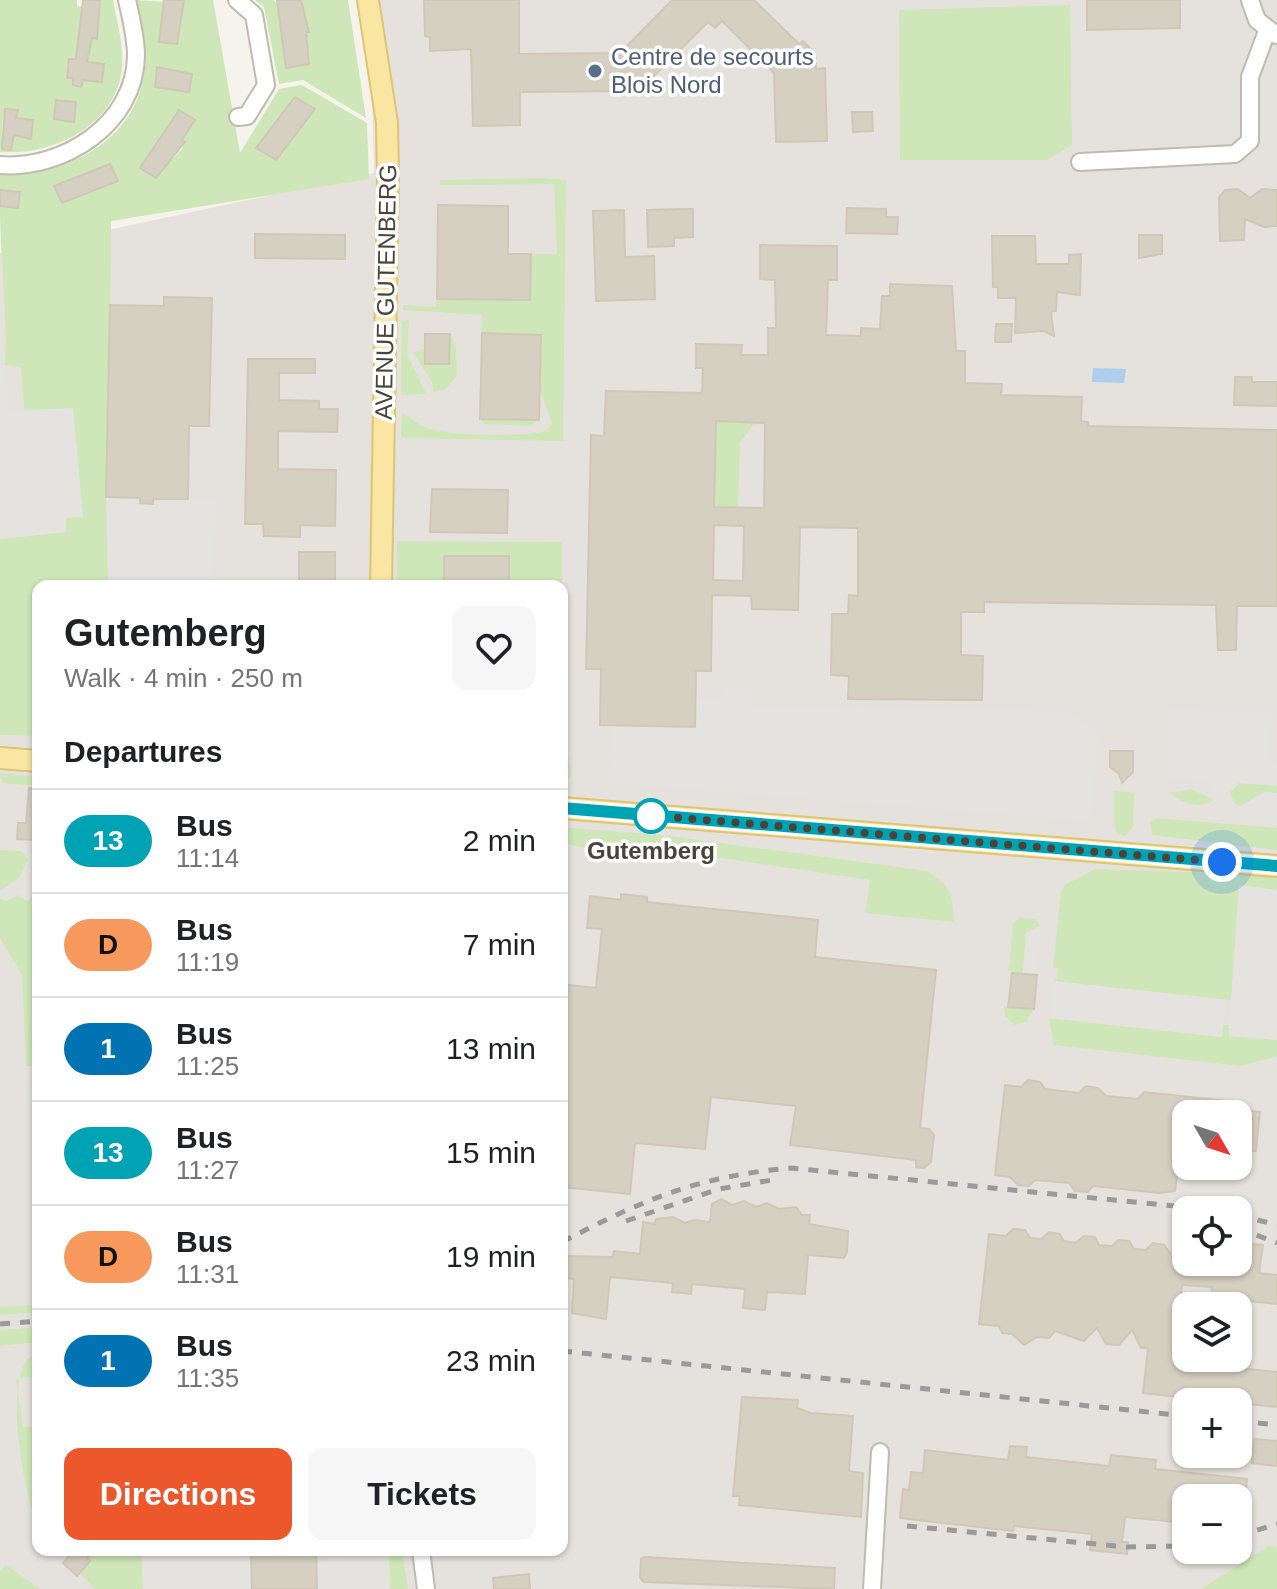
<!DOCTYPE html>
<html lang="en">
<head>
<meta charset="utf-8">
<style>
  :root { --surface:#fff; --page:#f6f6f6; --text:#202124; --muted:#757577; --line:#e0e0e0; --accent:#ec572c }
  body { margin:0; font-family:Helvetica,sans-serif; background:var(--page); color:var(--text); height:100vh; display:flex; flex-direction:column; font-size:30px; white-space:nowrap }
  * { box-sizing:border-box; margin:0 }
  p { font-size:26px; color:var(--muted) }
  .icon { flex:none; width:44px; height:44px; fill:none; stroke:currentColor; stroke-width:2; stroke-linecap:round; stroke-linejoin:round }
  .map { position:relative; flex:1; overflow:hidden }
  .sheet { position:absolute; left:32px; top:580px; width:536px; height:976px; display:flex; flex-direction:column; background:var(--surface); border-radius:16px; box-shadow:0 2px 6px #0004 }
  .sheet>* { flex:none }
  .badge { padding:0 16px; border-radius:26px; font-size:28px; line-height:52px }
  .needle { width:52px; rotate:129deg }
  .controls { position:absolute; left:1172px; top:1100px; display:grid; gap:16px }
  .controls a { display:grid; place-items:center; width:80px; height:80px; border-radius:16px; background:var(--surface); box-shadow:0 2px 6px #0004; font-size:40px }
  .you { position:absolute; width:40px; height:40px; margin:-20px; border:6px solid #fff; border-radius:50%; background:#1a73e8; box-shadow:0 0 0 12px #1a73e833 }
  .map>.badge { position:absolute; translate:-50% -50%; box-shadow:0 0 0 4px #fff }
  h2 { padding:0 32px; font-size:30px; line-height:72px }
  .round { display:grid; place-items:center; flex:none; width:84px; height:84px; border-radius:16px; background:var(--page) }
  .overview { display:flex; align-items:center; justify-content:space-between; height:136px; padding:0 32px }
  h1 { font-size:38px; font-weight:700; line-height:60px }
  .action { display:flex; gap:16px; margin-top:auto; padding:16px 32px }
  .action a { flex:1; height:92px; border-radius:16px; background:var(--accent); color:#fff; font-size:32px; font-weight:700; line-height:92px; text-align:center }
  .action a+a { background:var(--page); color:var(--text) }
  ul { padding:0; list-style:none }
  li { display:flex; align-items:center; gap:24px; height:104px; padding:0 32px; border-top:2px solid var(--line) }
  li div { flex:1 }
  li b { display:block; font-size:30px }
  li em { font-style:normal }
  li .badge { min-width:88px; font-weight:700; text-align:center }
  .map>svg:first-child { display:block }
  .industrial { fill:#e5e2dd; fill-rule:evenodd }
  .green { fill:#cee6b8; fill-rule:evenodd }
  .parking { fill:#e4e3e0 }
  .water { fill:#adceed }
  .building { fill:#d6d0c2; stroke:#d0c8b6; stroke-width:2; fill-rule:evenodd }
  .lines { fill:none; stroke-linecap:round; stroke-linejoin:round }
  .minor-casing { stroke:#c0bbaf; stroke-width:20 }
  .major-casing { stroke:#ddc572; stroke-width:24 }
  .minor { stroke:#fff; stroke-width:16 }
  .major { stroke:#f8e6a2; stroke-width:20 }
  .rail { stroke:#9a9a9a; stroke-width:5; stroke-dasharray:10 10; stroke-linecap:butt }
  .line-casing { stroke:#fff; stroke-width:18 }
  .line { stroke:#00a3b4; stroke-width:12 }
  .walk { stroke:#49443a; stroke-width:8; stroke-dasharray:0 14.4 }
  .service-dot { fill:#5c6f8a; stroke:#fff; stroke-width:3 }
  .stop-dot { fill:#fff; stroke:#00a3b4; stroke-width:4 }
  .labels { text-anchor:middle; stroke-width:7; stroke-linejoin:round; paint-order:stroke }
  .service-label { font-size:24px; fill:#4e5e75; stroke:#fff; text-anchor:start }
  .street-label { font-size:24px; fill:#49443a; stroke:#fff }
  .stop-label { font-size:24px; font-weight:bold; fill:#49443a; stroke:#fff }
</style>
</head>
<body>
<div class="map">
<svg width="1277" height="1589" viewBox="0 0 1277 1589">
  <rect width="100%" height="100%" fill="#f5f3ec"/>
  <path class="industrial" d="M370,0H1277V1589H0V253L374,173ZM38,586H562V1550H38ZM1186,1114H1238V1166H1186ZM1186,1210H1238V1262H1186ZM1186,1306H1238V1358H1186ZM1186,1402H1238V1454H1186ZM1186,1498H1238V1550H1186Z"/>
  <g class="green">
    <path d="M0,0H77V6L82,7L79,36L96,39L99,25L95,0H113C117,23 124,44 122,68C116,126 52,156 0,152ZM70,59L104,64L102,82L67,77ZM56,100L76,102L74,121L54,119ZM18,111L16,118L33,120L31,139L2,133L3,117Z"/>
    <path d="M135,0L183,3L184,0H213L240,153L279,89L302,85L367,123L369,179L111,221L108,586H38V736L0,735V539L66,532V518L83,516L73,409L24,410L21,367L5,365C8,311 0,260 0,206L18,208L20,191L0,190V175C103,174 173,106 135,0ZM162,19L180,22L177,44L159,41ZM157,68L191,74L189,92L155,87ZM295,97L315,109L276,159L256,148ZM179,110L183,148L172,160L169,159L156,178L141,168L169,132L166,129ZM110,164L118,180L62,203L54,186L82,174L84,178Z"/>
    <path d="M255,0H274L277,5L287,68L309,64L306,32L309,31L300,0H348L366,118L303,80L279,84L264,7Z"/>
    <path d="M1070,5L1072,145L1047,160H900L899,10Z"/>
    <path d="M542,178L566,180L563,441L401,438L402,412C410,418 420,426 430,429C453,436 523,437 546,431L552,424L540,389L541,335L482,333V315L403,310V305L436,307L437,299L530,300L531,254H557L554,184L440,185V180Z"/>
    <path d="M409,320L407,354L426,394L401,395L402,321Z"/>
    <path d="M450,334L456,346L457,375L446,389L433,392L432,382L413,352L425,349V364H449Z"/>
    <path d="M480,419L539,420L531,426L484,424Z"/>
    <path d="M716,421L755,422L740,443L738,507H714Z"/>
    <path d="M397,541L562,542V586H509V556H445L444,582H433L432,586H397Z"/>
    <path d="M562,713L571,774L565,785H562Z"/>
    <path d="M0,773L38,777V786L2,783Z"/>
    <path d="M1239,783L1277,786V793L1264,792L1241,806L1235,804L1230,792Z"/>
    <path d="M1191,789L1214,800C1200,810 1182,802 1169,793Z"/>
    <path d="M1114,791L1134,793L1133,827L1125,836L1117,833L1114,824Z"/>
    <path d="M1156,818L1277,828V850L1152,835L1150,822Z"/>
    <path d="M562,827L669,836L927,871C951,885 953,896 954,922L865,913L870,880L633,845L589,848L562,844Z"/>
    <path d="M0,850L21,851L28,859L20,877L0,891Z"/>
    <path d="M1095,869L1277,875V890L1239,885L1231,1000L1053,981L1057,979L1058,968H1053L1061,891L1065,885Z"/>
    <path d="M38,887V1066H26L22,975L0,938V899L6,901L19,895L28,902Z"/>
    <path d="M1018,918L1036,919L1040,926L1026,932L1023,974L1009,971L1013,924Z"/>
    <path d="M1004,1006L1034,1009L1026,1022L1015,1025L1005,1016Z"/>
    <path d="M1049,1018L1221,1037L1223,1025H1229V1036L1277,1040V1056L1241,1066L1054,1045Z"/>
    <path d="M38,1305V1312L0,1315V1307Z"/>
    <path d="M38,1327V1342L0,1346V1330Z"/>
    <path d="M38,1353V1376L16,1379L23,1427L38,1426V1527C22,1489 0,1361 38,1353Z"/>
    <path d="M1270,1545L1277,1548V1589H1201Z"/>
    <path d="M94,1550H141L143,1589H95L80,1573L90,1562L87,1558Z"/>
    <path d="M379,1550H402L408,1589H390L389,1551Z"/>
    <path d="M6,1565L40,1589H0V1571Z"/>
  </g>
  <g class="parking">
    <path d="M0,365H5L9,411L73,408L83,517L66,518V532L0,539Z"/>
    <path d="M106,497L140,498V503H152L153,499L218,500L211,586H108Z"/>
    <path d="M722,688L753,689L752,707L1066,711L1099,733L1090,821L609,783L610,725L695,726L696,699H721Z"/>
    <path d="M1169,710L1272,712L1268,761L1277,762V786L1239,783L1230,792L1213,793L1204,780L1169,778Z"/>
    <path d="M1264,792L1277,793V827L1239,824L1241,806Z"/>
    <path d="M38,867V887L28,902L19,895Z"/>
    <path d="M1239,885L1277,890V1040L1229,1036Z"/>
    <path d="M1040,926L1037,975L1023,974L1026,932Z"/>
    <path d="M1053,981L1226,1000L1222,1037L1049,1018Z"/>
    <path d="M26,1066H38V1103L27,1104Z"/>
    <path d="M141,1550H251L252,1589H143Z"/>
    <path d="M336,1550L389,1551L390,1589H317L316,1568Z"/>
  </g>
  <path class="water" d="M1093,368L1126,369L1124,383L1092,382Z"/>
  <g class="building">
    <path d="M83,0H100L97,39L92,38L87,62L104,64L102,82L83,80L81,87L73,85V78H67L69,59H76Z"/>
    <path d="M164,0H184L177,44L159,42Z"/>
    <path d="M277,0H301L309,32H306L309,64L286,68Z"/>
    <path d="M424,0H519V54L620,53L672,0H754L799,44L803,41L815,53L816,69L825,68L827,141L776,142L774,73L722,21L715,28L708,22L650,80L652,83L644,91L520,92V125L473,126L471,49L430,51V37L425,36Z"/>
    <path d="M1087,0H1180V28L1087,30Z"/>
    <path d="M157,67L192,74L189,92L155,87Z"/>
    <path d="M295,97L315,109L276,160L256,148Z"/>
    <path d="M56,100L76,102L74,122L54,119Z"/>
    <path d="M5,109L18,110L16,118L33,120L31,139L14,135L11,150L2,149Z"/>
    <path d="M179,110L195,120L182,140L185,142L156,178L140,168Z"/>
    <path d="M852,112H872L873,131L853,132Z"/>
    <path d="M110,164L118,181L62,203L54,186Z"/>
    <path d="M1238,189L1250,198L1262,189L1277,190V226L1264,227L1245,219L1244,240L1220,241L1219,197L1225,190Z"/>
    <path d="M0,190L20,192L18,208L0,206Z"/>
    <path d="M438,205L508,206V254H531L530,300L437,299Z"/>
    <path d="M847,208L886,209V217H898L897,234L846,233Z"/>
    <path d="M680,209H693V237L674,238V246L648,247L647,210Z"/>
    <path d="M624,210L625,257L654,256L655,299L596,301L593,211Z"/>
    <path d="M255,234L345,235V259L255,258Z"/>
    <path d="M1139,235H1162V254L1139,258Z"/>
    <path d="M992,236H1035L1036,264H1069V255L1081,254L1080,295L1057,292L1056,311H1051L1054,336L1044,331L1015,333L1016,298H998V287H993Z"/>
    <path d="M760,245L837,246V280H828L826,335L861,336V328L880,329L882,296H890V284L952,286L956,351H965V383L1002,384L1001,395L1082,397L1081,421L1088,422V426L1277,430V606H1237L1236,650H1218L1216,605L984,602V612H961V655L983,656L982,700L848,699L849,676L831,675L832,614H848L849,595L858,596V528L800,527L798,610L752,609L751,596L712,595L711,671H696L695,727L600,725L601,669H586L591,435L604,436L606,391L702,393L703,368H696V344L742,345L741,355H768V328H776L775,280L760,279ZM716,421L765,423L764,508L714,507ZM714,525L744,526L743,581L713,580Z"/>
    <path d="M164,297L212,298L209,426H189L188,499H153V504L140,503V498L106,497L110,305L164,306Z"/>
    <path d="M996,324H1012L1011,342H995Z"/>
    <path d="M482,333L541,335L539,420L480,419Z"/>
    <path d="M425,334H450L449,364H425Z"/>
    <path d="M248,359H315V373H279V400L319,401V409H338L337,432L278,431V469L336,470L335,526L300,525V537L264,536L263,524H245Z"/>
    <path d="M1235,377H1252V382H1277V406L1234,405Z"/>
    <path d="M432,489L508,490L507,533L430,532Z"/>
    <rect x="299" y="552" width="36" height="34"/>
    <rect x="444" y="556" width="65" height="30"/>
    <path d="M1110,751H1133V772L1122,783L1119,774L1110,767Z"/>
    <path d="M29,788L38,789V824H34V840L17,839L18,823H26Z"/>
    <path d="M621,894L647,897V902L818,920L815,957L936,970L920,1128L929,1129L934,1135L931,1162L924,1168L916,1167V1160L790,1145L796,1106L711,1097L705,1149L635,1143L630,1194L562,1187V984L596,988L602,929L587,928L590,896L621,900Z"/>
    <path d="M1012,973L1037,975L1034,1009L1008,1007Z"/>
    <path d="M1028,1080L1040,1082L1045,1089L1079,1093L1086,1086L1098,1088L1106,1096L1138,1099L1144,1092L1236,1102L1243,1110L1260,1112L1256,1151L1238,1150V1114H1186V1144H1181L1175,1191L1159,1193L1093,1186L1088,1192L1075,1191L1069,1183L1035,1180L1029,1186L1018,1185L1010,1177L995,1175L1005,1085L1021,1087Z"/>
    <path d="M721,1199L732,1205L744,1201L756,1207L767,1203L779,1209L796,1207L802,1215H810L809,1224L848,1231L847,1252L844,1258L808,1255L805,1294L767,1292L765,1310L743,1308L745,1289L692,1284L691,1294L672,1292L673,1283L610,1277L606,1319L572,1313L574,1279L562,1278L564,1256L613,1257L614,1251L640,1254L643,1222L655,1224L656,1219L673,1217L685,1223L694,1220L710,1222L712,1204Z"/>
    <path d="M1013,1229L1025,1230L1030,1238L1041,1239L1049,1232L1060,1234L1064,1241L1075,1243L1084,1236L1095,1237L1099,1245L1112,1246L1118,1240L1129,1241L1134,1249L1146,1250L1153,1243L1164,1245L1170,1253L1186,1254L1185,1262H1238V1243L1263,1245L1259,1273L1277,1275V1304L1211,1297L1212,1287L1182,1285L1174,1361L1277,1372V1407L1143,1393L1148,1348H1141L1132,1330L1119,1345L1106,1344L1097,1328L1084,1341L1055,1331L1049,1338L1037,1337L1024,1345L1012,1334L1002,1333L999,1326L979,1324L989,1234L1006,1236Z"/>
    <path d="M742,1397L798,1400L797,1408L811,1413L853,1416L849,1471L863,1473L861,1517L739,1505L740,1496H733Z"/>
    <path d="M1254,1439L1277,1441V1466L1252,1463Z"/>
    <path d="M1010,1446L1027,1447L1026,1457L1109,1466L1111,1455L1156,1460L1155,1469L1247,1479L1245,1498H1186V1523L1125,1517L1122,1542H1128L1127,1554L1090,1550L1092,1534L1014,1526L1013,1531L900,1518L903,1489L909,1490L911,1472L923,1473L925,1450L1008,1460Z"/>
    <path d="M74,1550H94L87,1558L90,1561L77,1576L63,1563Z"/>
    <path d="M288,1550H316L317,1589H252L251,1553Z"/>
    <path d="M645,1557L835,1568L834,1589L644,1582L640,1578L641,1559Z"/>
    <path d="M529,1574L530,1589H494L493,1578Z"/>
  </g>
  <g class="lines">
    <g class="minor-casing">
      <g id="minor">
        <path d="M237,0L254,15L266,85L247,116L238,117"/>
        <path d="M1250,0L1257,20L1276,35"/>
        <path d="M1080,162L1235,154L1250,141V77L1267,31"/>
        <path d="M0,165C63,170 135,124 136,56C136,37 131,18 127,0"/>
        <path d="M421,1550L426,1589"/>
        <path d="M872,1589L880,1452"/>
      </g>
    </g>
    <g class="major-casing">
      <g id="major">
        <path d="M368,0L387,123L388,175L381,586"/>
        <path d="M0,758L38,761"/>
        <path d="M562,808L1277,866"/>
      </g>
    </g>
    <use href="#minor" class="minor"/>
    <use href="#major" class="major"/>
    <g class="rail">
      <path d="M1238,1215L1277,1225"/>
      <path d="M626,1221L719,1189L772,1180"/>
      <path d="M1238,1228L1277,1243"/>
      <path d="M562,1242C643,1200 698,1176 791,1168L1214,1210"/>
      <path d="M0,1324L38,1321"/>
      <path d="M562,1351L1186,1416"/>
      <path d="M1238,1421L1277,1425"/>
      <path d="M907,1526L1127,1547L1186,1546"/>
      <path d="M1238,1536L1277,1524"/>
    </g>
  </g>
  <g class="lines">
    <g class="line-casing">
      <path id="line" d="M562,808L1277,866"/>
    </g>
    <use href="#line" class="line"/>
    <path class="walk" d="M651,816L643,815L1222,862"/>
  </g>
  <circle class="service-dot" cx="595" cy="71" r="8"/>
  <circle class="stop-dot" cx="651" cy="816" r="16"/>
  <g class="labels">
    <g class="service-label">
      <text x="611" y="65">Centre de secourts<tspan x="611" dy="28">Blois Nord</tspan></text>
    </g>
    <g class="street-label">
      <text transform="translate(386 292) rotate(-89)" y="8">AVENUE GUTENBERG</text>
    </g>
    <g class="stop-label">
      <text x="651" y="859">Gutemberg</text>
    </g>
  </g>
</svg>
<div class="controls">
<a><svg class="needle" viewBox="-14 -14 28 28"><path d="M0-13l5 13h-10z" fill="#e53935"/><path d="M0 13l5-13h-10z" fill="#757577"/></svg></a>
<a><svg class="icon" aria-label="locate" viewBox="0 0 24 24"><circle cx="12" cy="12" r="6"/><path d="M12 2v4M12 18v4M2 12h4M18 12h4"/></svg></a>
<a><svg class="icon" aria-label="layers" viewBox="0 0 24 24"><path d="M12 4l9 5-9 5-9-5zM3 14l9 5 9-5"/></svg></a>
<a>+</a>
<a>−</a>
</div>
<div class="you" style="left:1222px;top:862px"></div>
<section class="sheet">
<div class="overview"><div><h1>Gutemberg</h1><p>Walk · 4 min · 250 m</p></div><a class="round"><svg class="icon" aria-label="heart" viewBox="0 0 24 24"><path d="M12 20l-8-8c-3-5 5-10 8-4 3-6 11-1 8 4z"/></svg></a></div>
<h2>Departures</h2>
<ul>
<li><span class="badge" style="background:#00a3b4;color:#fff">13</span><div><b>Bus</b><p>11:14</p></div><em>2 min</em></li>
<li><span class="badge" style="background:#f7995c;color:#111">D</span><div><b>Bus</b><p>11:19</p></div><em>7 min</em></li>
<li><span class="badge" style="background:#0173b2;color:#fff">1</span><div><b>Bus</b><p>11:25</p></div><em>13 min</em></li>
<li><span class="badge" style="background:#00a3b4;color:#fff">13</span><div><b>Bus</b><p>11:27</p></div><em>15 min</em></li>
<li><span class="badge" style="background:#f7995c;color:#111">D</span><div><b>Bus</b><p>11:31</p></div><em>19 min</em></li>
<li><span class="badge" style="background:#0173b2;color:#fff">1</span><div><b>Bus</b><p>11:35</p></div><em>23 min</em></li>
</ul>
<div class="action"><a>Directions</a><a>Tickets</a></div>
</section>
</div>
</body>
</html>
